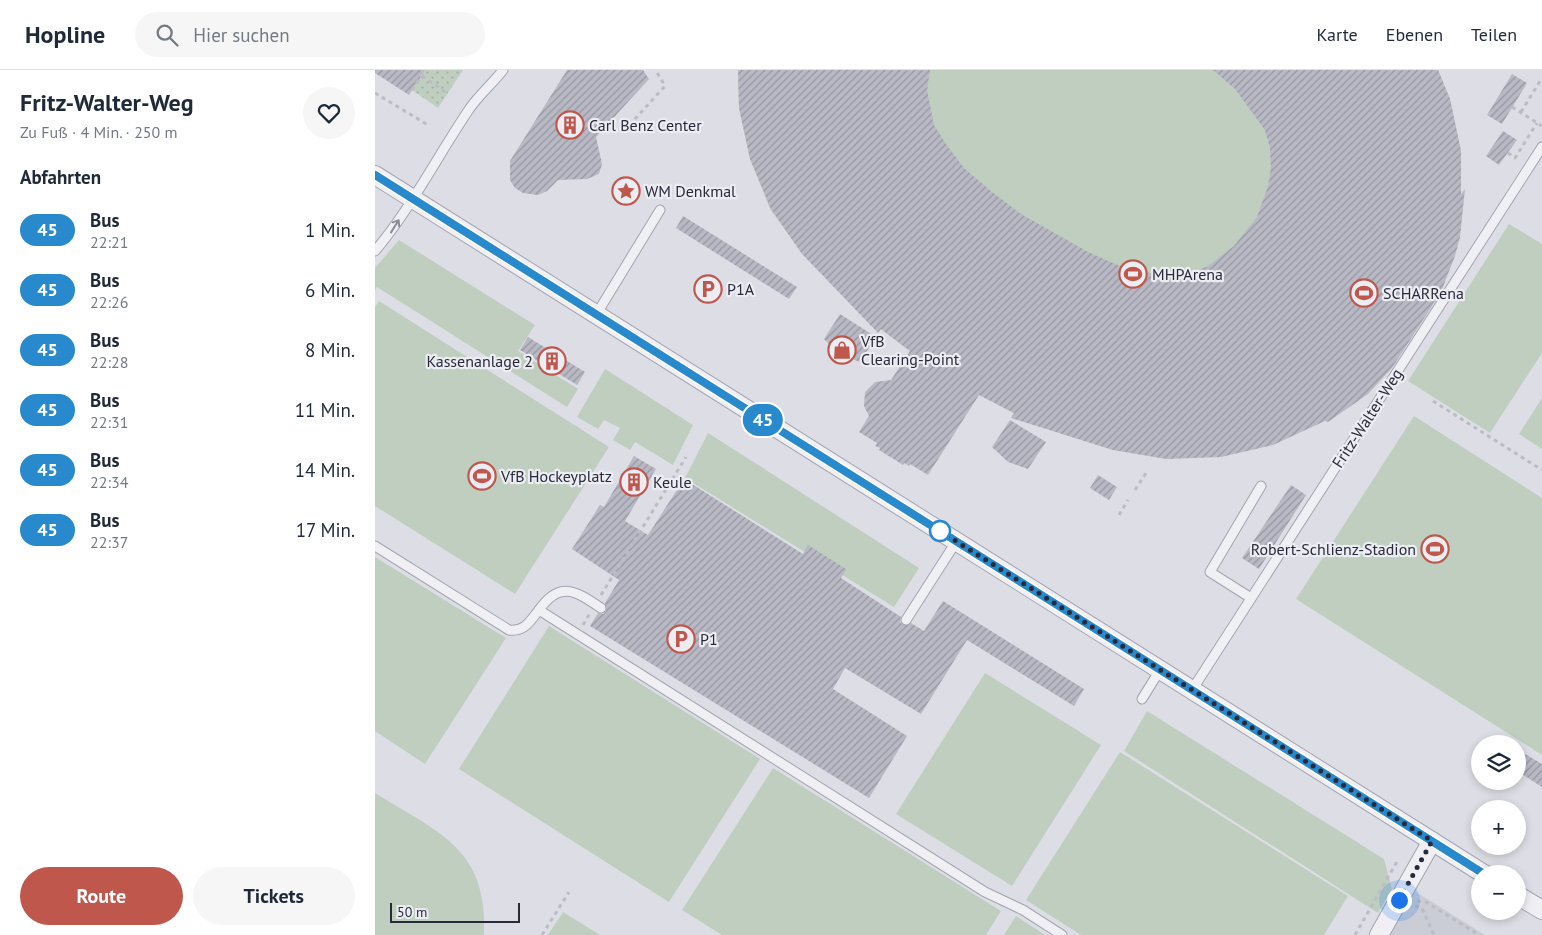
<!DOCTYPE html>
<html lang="de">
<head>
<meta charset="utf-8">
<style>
  :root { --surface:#fff; --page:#f6f6f7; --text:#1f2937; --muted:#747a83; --line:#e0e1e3; --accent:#bf574d }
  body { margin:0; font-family:"PT Sans",sans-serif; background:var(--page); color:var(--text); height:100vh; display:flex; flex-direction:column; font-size:19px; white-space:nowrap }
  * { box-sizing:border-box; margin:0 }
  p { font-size:16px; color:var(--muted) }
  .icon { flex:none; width:28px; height:28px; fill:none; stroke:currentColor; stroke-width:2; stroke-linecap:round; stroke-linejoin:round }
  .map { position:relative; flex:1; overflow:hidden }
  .drawer { display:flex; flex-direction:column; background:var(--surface); width:375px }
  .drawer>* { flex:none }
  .badge { padding:0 10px; border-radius:16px; font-size:18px; line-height:32px }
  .controls { position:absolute; left:1096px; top:665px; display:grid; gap:10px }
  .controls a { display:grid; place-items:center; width:55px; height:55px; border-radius:50%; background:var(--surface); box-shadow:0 2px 8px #0003; font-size:25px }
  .scale { position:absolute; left:15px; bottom:12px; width:130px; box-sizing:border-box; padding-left:5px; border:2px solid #282a3a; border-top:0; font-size:14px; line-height:18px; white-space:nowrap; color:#282a3a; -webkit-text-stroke:4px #ecedf3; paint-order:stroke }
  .you { position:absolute; width:25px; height:25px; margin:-12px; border:4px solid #fff; border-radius:50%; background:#1a73e8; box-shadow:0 0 0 8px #1a73e833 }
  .map>.badge { position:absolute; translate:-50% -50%; box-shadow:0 0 0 2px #fff }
  h2 { padding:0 20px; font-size:19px; line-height:45px }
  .round { display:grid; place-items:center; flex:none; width:52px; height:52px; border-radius:26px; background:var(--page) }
  .summary { display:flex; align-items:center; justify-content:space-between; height:85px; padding:0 20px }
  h1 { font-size:24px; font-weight:600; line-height:38px }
  .action { display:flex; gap:10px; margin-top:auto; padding:10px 20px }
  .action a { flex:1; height:58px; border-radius:30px; background:var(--accent); color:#fff; font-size:20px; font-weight:600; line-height:58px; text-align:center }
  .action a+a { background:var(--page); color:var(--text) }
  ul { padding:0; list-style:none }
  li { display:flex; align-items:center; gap:15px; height:60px; padding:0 20px }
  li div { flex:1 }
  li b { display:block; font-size:19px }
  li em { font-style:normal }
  li .badge { min-width:55px; font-weight:700; text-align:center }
  header { display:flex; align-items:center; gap:30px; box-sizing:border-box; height:70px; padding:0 25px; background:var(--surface); border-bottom:1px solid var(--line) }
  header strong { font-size:24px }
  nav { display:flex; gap:28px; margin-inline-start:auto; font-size:18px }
  .search { width:350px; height:45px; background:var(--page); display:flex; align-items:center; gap:12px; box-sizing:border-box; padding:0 18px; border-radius:28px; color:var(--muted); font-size:19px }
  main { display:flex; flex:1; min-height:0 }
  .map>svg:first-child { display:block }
  .built { fill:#cbcdd6 }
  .grass { fill:#bfcebf }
  .park { fill:url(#park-dots) }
  .building { fill:url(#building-hatch) }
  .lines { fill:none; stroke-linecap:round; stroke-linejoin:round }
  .service-casing { stroke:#a3a4ae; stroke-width:11 }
  .minor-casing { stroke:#a3a4ae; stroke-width:20 }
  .path { stroke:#bbbcc4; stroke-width:3; stroke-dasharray:4 4; stroke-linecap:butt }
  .service { stroke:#efeff4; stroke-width:9 }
  .minor { stroke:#efeff4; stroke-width:18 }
  .oneway { stroke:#8c8c97 }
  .line-casing { stroke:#fff; stroke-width:11 }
  .line { stroke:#288acc; stroke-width:8 }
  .walk { stroke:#282a3a; stroke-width:5; stroke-dasharray:0 9 }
  .stop-dot { fill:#fff; stroke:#288acc; stroke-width:2.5 }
  .labels { text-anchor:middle; stroke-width:4.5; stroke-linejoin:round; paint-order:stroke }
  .poi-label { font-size:16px; fill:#282a3a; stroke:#ecedf3; text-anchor:start }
  .street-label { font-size:16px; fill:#282a3a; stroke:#ecedf3 }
</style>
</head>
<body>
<header>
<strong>Hopline</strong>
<div class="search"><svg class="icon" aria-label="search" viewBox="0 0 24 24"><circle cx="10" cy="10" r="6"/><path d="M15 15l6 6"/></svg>Hier suchen</div>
<nav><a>Karte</a><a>Ebenen</a><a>Teilen</a></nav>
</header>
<main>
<section class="drawer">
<div class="summary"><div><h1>Fritz-Walter-Weg</h1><p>Zu Fuß · 4 Min. · 250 m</p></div><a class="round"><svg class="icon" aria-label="heart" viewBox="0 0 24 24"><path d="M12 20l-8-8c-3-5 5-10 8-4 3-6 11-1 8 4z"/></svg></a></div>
<h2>Abfahrten</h2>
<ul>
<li><span class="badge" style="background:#288acc;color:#fff">45</span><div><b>Bus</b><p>22:21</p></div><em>1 Min.</em></li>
<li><span class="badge" style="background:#288acc;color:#fff">45</span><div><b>Bus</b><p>22:26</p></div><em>6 Min.</em></li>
<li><span class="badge" style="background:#288acc;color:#fff">45</span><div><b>Bus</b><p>22:28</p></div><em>8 Min.</em></li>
<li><span class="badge" style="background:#288acc;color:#fff">45</span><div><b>Bus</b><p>22:31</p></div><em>11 Min.</em></li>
<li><span class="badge" style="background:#288acc;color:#fff">45</span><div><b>Bus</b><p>22:34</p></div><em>14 Min.</em></li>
<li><span class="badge" style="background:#288acc;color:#fff">45</span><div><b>Bus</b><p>22:37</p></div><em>17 Min.</em></li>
</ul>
<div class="action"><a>Route</a><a>Tickets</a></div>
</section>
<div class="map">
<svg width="1167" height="865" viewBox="0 0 1167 865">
  <defs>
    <pattern id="park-dots" width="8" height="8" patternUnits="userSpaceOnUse" patternTransform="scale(1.25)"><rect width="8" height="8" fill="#bfcebf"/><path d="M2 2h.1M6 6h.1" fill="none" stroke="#a4b1a5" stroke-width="1.8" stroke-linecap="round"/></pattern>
    <pattern id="building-hatch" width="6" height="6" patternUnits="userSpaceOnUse" patternTransform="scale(1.25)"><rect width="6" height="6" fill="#b8b9c4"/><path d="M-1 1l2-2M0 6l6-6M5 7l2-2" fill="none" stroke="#9697a0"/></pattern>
  </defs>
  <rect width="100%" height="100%" fill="#dddee5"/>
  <path class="built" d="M1038,820L1110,865H1013Z"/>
  <g class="grass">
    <path d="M363,0H1063L1075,29L1086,81V133L1057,235L1028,281L990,321L792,389L738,380L688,364L638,343L591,318L547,290L504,258L427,183L395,139L375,89L364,38Z"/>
    <path d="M1134,154L1167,174V283L1115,363L1033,311Z"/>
    <path d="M24,170L160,255L143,281L203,319L192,337L2,217L0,220V198Z"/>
    <path d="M4,231L234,377L140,524L0,436V237Z"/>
    <path d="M230,299L318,355L298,395L260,372L255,380L238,370L245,358L229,350L223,359L202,347Z"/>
    <path d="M1167,328V379L1144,364Z"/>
    <path d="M1039,346L1167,428V685L921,529Z"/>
    <path d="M333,363L544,498L519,537L310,408Z"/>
    <path d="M0,487L131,568L50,694L0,661Z"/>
    <path d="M174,556L385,689L294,832L84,699Z"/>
    <path d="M610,603L726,675L637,816L521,744Z"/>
    <path d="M772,641L1009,789L1017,819L1003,843L749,681Z"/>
    <path d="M745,682L973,826L949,865H706L651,830Z"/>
    <path d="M398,698L626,841L611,865H347L307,840Z"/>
    <path d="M0,723C64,763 113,778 109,865H0Z"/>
    <path d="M188,842L225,865H173Z"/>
    <path d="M641,846L670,865H629Z"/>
  </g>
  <path class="park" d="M50,0H88L63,38L37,20Z"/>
  <g class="building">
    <path d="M0,0H50L34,25L0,3Z"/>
    <path d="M192,0H268L274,9L221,67L227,94L224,104L212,109L183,110L172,121L163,125L148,123L140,118L135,110V91Z"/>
    <path d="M363,0H555L552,20L559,55L571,74L589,98L617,122L646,144L713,182L747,197L775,203L797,205L818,203L833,196L859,176L882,147L893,116L896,98L895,78L890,60L860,19L838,0H1063L1075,29L1086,81V124L1090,119L1085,167L1080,186L1066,222L1017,298L993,324L953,352L950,351L898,375L846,387L792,389L738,380L636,348L639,343L604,325L553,405L535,394L534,396L529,393L528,395L504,380L505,378L500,376L502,373L484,362L494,346L489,336L490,322L500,312L516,310L535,281L506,259L503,263L427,184L396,139L375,89L364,38Z"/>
    <path d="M1137,4L1152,13L1127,54L1112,45Z"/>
    <path d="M1128,61L1142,70L1124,95L1111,86Z"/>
    <path d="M308,146L422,217L414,229L301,158Z"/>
    <path d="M465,244L501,267L485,292L464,284L449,269Z"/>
    <path d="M153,267L210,302L202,315L145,280Z"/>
    <path d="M635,350L671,372L653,399L633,392L617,377Z"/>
    <path d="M259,386L281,399L250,451L273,465L309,409L428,484L433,475L471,499L466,508L526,547L525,552L528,555L536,553L549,561L568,531L709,619L699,636L592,570L546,644L470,598L458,619L532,666L494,728L215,556L223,543L228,544L231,541L230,533L244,510L197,479L225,435L229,437Z"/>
    <path d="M723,405L742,417L734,430L715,418Z"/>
    <path d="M916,415L931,425L884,499L867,488Z"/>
    <path d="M1142,679L1167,694V717L1142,701Z"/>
  </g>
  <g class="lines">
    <g class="service-casing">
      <g id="service">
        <path d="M0,181C37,137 63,85 95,38C105,24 118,13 128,0"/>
        <path d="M221,245L285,140"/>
        <path d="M0,476L134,560C150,562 155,551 164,540L610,822L648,840L687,865"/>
        <path d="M876,528L835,502L886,416"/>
        <path d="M164,540C185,510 201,521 226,538"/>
        <path d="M531,550L581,472"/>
        <path d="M817,620L1167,77"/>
        <path d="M767,629L785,600"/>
      </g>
    </g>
    <g class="minor-casing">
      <g id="minor">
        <path d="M0,105L1109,804"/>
        <path d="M1142,825L1167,840"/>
        <path d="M1004,865L1057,771"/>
      </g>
    </g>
    <g class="path">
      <path d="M47,6L73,24"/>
      <path d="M37,20L50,0"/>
      <path d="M0,23L53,55"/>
      <path d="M1137,37L1167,56"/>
      <path d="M1146,42L1167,8"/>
      <path d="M249,61L290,16L281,1"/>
      <path d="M1133,83L1140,88L1162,53"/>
      <path d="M1058,331L1167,400"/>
      <path d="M760,420L771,403"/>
      <path d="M744,445L753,430"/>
      <path d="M226,525L311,387"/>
      <path d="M208,555L215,543"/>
      <path d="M1042,831L1051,832L1104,865"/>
      <path d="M1040,836L1047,838L1059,865"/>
      <path d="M167,865L194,822"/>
      <path d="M980,865L1023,790"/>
    </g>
    <use href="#service" class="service"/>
    <use href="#minor" class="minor"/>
  </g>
  <defs><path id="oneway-shaft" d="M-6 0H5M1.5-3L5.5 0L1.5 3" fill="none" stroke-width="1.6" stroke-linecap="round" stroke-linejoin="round" transform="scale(1.25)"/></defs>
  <use class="oneway" href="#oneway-shaft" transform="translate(20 156) rotate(-58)"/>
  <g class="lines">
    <g class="line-casing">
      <path id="line" d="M0,105L1109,804"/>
    </g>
    <use href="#line" class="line"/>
    <path class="walk" d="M565,461L1057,771L1024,830"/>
  </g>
  <defs>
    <g id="building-ring" transform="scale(1.4375)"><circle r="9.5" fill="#ecedf3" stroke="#bf574d" stroke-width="1.5"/><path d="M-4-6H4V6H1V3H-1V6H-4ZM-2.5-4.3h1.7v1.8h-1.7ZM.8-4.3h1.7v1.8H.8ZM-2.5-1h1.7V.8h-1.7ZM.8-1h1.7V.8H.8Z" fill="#bf574d"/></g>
    <g id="sight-ring" transform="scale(1.4375)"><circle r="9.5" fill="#ecedf3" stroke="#bf574d" stroke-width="1.5"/><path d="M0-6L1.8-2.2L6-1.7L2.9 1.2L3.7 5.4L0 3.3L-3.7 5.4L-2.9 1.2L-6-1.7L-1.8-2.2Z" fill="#bf574d"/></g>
    <g id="stadium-ring" transform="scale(1.4375)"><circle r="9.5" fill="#ecedf3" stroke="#bf574d" stroke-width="1.5"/><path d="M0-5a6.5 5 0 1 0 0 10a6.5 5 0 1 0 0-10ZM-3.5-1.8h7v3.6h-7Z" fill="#bf574d"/></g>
    <g id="parking-ring" transform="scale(1.4375)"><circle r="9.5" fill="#ecedf3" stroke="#bf574d" stroke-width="1.5"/><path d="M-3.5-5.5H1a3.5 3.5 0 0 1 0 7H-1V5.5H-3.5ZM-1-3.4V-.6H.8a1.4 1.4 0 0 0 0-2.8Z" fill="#bf574d"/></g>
    <g id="shop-ring" transform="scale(1.4375)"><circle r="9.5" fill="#ecedf3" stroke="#bf574d" stroke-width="1.5"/><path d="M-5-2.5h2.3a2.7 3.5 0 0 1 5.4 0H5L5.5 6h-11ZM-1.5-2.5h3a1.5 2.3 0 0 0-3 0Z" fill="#bf574d"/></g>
  </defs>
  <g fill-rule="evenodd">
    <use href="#building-ring" x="195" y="55"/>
    <use href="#sight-ring" x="251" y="121"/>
    <use href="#stadium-ring" x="758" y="204"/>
    <use href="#parking-ring" x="333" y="219"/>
    <use href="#stadium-ring" x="989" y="223"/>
    <use href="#shop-ring" x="467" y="280"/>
    <use href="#building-ring" x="177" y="291"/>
    <use href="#stadium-ring" x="107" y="406"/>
    <use href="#building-ring" x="259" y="412"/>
    <use href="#stadium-ring" x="1060" y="479"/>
    <use href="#parking-ring" x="306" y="569"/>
  </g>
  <circle class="stop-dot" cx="565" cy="461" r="10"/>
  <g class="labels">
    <g class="poi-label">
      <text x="214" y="61">Carl Benz Center</text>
      <text x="270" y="127">WM Denkmal</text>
      <text x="777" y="210">MHPArena</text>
      <text x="352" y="225">P1A</text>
      <text x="1008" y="229">SCHARRena</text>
      <text x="486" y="277">VfB<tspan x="486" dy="18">Clearing-Point</tspan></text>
      <text x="158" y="297" text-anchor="end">Kassenanlage 2</text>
      <text x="126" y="412">VfB Hockeyplatz</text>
      <text x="278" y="418">Keule</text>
      <text x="1041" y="485" text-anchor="end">Robert-Schlienz-Stadion</text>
      <text x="325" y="575">P1</text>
    </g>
    <g class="street-label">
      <text transform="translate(992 348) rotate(-57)" y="6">Fritz-Walter-Weg</text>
    </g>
  </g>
</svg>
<div class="controls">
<a><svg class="icon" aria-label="layers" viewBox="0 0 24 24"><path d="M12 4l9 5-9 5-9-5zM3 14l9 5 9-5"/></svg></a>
<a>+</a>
<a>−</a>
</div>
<div class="scale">50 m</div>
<div class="you" style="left:1024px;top:830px"></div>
<b class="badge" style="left:388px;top:350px;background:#288acc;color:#fff">45</b>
</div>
</main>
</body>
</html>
